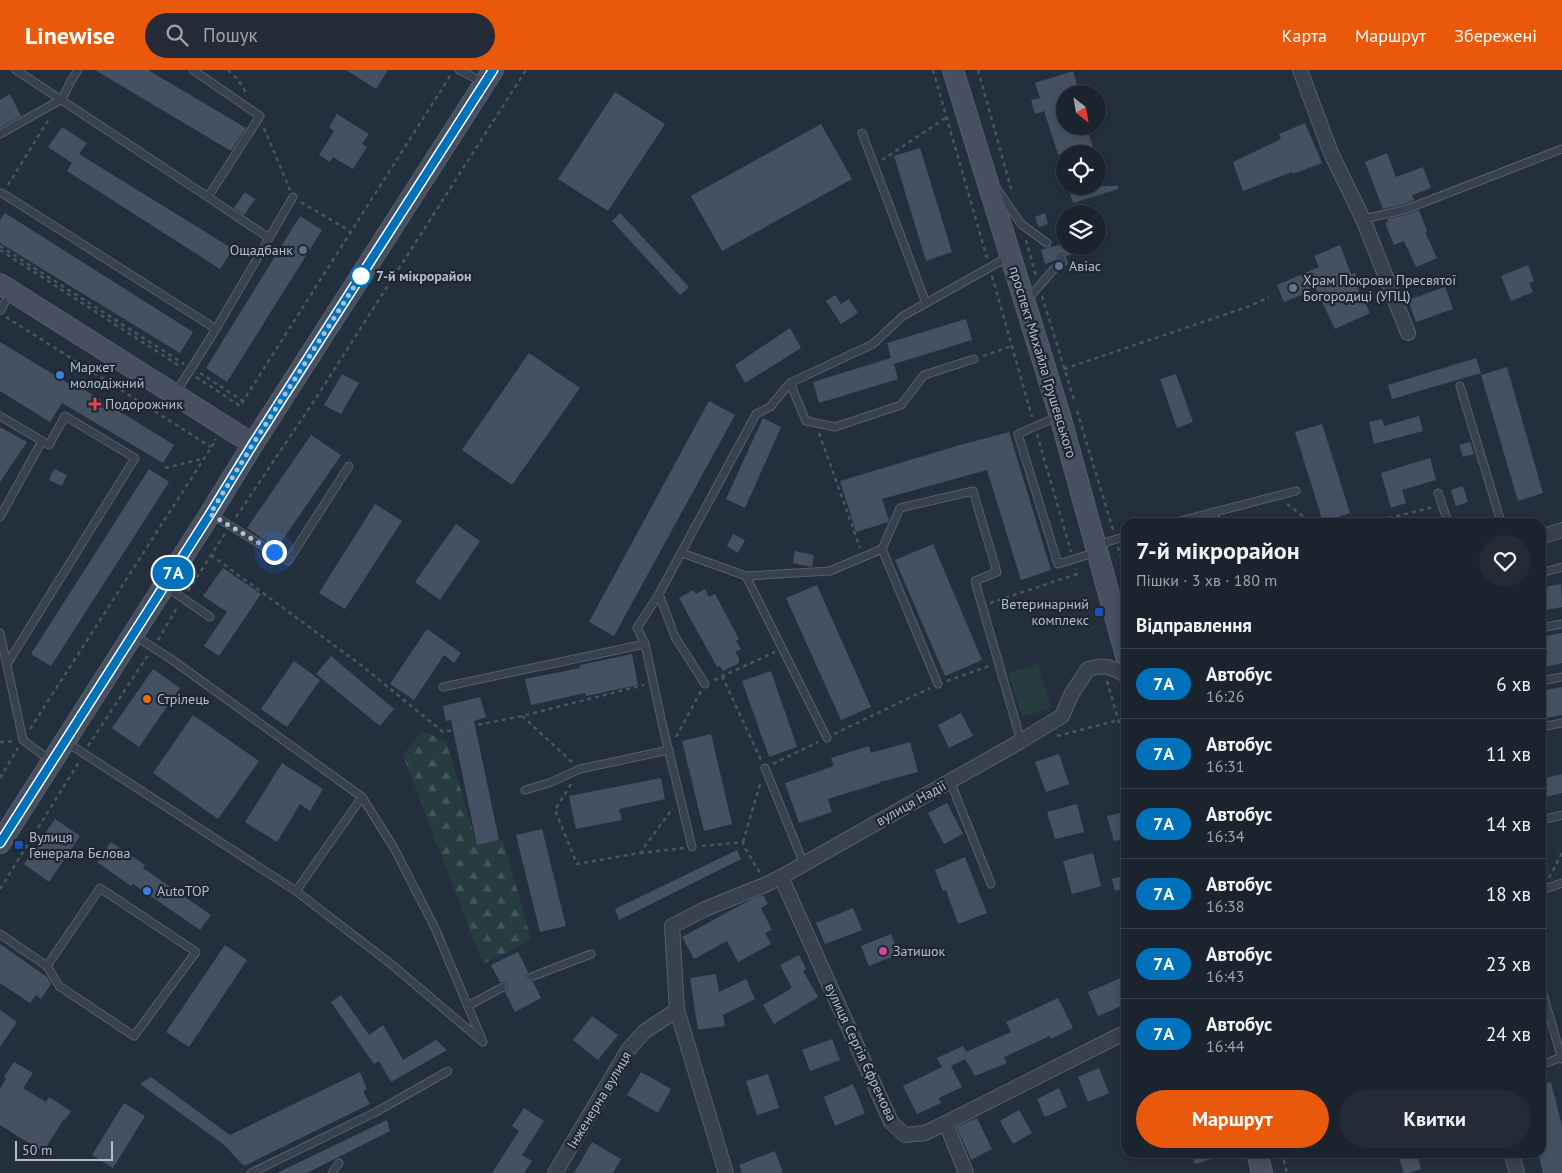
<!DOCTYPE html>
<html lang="uk">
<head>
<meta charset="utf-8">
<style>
  :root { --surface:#1b232e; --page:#242b36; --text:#f1f3f6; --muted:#a0a4aa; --line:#39404a; --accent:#ea580c }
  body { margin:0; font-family:"PT Sans",sans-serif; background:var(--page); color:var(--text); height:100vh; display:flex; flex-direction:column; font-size:19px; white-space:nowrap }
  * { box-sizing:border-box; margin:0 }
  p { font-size:16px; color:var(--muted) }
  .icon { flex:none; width:28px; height:28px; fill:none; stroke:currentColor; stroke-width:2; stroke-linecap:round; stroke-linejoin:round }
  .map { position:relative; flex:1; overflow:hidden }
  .drawer { position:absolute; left:1121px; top:448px; width:425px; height:640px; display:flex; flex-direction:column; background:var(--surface); border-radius:15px; box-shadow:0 2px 8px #0003,0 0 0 1px var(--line) }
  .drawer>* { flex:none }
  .badge { padding:0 10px; border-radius:16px; font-size:18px; line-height:32px }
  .needle { width:32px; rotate:149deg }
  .buttons { position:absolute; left:1056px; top:15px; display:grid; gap:10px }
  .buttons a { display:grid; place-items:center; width:50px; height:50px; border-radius:50%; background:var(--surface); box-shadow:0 2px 8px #0003,0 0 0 1px var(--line); font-size:25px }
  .scale { position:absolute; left:15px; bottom:12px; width:98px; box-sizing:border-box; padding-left:5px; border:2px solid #b4bcc9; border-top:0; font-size:14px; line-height:18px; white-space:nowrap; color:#b4bcc9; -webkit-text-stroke:4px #1d2633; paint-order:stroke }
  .you { position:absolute; width:25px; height:25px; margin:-12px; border:4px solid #fff; border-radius:50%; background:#1a73e8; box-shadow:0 0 0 8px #1a73e833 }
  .map>.badge { position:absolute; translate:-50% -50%; box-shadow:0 0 0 2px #fff }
  h2 { padding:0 15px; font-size:19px; line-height:45px }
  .round { display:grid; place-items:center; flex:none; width:52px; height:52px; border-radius:26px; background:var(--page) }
  .headline { display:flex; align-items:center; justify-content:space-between; height:85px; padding:0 15px }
  h1 { font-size:24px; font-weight:600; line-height:38px }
  .action { display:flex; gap:10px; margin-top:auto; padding:10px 15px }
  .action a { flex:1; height:58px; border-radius:30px; background:var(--accent); color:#fff; font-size:20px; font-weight:600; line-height:58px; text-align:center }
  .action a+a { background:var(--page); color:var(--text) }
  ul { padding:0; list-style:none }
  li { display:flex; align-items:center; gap:15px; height:70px; padding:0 15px; border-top:1px solid var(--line) }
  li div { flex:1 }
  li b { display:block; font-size:19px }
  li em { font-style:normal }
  li .badge { min-width:55px; font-weight:700; text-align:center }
  header { display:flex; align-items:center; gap:30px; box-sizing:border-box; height:70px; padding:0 25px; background:var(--accent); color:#fff }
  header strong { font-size:24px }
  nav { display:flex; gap:28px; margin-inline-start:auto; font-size:18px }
  .search { width:350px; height:45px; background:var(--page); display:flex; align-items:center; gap:12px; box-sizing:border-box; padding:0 18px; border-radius:28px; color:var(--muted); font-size:19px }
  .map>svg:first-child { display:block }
  .forest { fill:url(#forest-firs) }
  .garden { fill:#263c3f }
  .building { fill:#455162 }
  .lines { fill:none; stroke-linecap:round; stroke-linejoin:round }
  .lane-casing { stroke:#565f6c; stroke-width:9 }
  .street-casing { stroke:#565f6c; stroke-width:16 }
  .secondary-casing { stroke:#565f6c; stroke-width:22 }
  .path { stroke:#44595c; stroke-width:2.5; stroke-dasharray:4 4; stroke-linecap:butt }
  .lane { stroke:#38414e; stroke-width:7 }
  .street { stroke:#38414e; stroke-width:14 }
  .secondary { stroke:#465061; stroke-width:20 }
  .line-casing { stroke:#fff; stroke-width:11 }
  .line { stroke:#0072bc; stroke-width:8 }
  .walk { stroke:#b4bcc9; stroke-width:5; stroke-dasharray:0 9 }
  .service-dot { fill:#5c6f8a; stroke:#1d2633; stroke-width:2 }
  .stop-dot { fill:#fff; stroke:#0072bc; stroke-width:2.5 }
  .worship-dot { fill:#6b7280; stroke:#1d2633; stroke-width:2 }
  .shop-dot { fill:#3f7fe0; stroke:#1d2633; stroke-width:2 }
  .health-dot { fill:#e0444e; stroke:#1d2633; stroke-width:2 }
  .transit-dot { fill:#1a4fb4; stroke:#1d2633; stroke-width:2 }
  .food-dot { fill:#e8710a; stroke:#1d2633; stroke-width:2 }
  .hotel-dot { fill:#d1479c; stroke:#1d2633; stroke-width:2 }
  .labels { text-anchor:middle; stroke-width:4.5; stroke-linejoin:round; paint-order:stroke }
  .poi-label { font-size:14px; fill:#b4bcc9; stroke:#1d2633; text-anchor:start }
  .stop-label { font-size:14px; font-weight:bold; fill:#b4bcc9; stroke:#1d2633; text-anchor:start }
  .street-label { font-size:14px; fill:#b4bcc9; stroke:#1d2633 }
</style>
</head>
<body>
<header>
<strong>Linewise</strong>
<div class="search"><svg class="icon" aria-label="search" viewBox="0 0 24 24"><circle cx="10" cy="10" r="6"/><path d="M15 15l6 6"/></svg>Пошук</div>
<nav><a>Карта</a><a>Маршрут</a><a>Збережені</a></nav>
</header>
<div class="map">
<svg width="1562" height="1103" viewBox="0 0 1562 1103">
  <defs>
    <pattern id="forest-firs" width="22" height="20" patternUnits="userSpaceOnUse" patternTransform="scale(1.25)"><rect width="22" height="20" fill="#263c3f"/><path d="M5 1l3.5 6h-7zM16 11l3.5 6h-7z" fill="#435659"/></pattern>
  </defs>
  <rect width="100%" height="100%" fill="#242f3e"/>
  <path class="forest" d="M422,661L446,671L477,774L503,770L531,870L483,894L403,685Z"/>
  <path class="garden" d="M1038,594L1051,638L1022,647L1008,603Z"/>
  <g class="building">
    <path d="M95,0H148L246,58L231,81Z"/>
    <path d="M346,0H388L376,19Z"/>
    <path d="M1073,1L1080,24H1065V56H1086L1095,84H1058L1044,41L1035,44L1031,30L1040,28L1035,13Z"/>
    <path d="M615,22L665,54L608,141L558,109Z"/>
    <path d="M10,24L21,46L0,58V30Z"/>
    <path d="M337,44L369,64L362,74L367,77L353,99L333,87L330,92L319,85L334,61L329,57Z"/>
    <path d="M1305,53L1322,93L1293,104L1292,102L1243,121L1233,92L1281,69L1279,64Z"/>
    <path d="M821,54L852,109L722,181L691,126Z"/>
    <path d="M62,57L87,73L79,84L233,179L220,199L67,101L72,93L48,77Z"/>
    <path d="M920,78L952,182L926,191L894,86Z"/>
    <path d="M1387,83L1396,107L1423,97L1431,118L1412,125L1414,130L1402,135L1383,139L1365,92Z"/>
    <path d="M1068,116H1118V119L1073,133Z"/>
    <path d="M245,122L255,129L244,145L234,138Z"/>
    <path d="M1419,140L1427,161L1425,162L1437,188L1416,197L1404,171L1394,175L1385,153L1388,152L1387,149L1405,145Z"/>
    <path d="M5,143L193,262L180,283L0,173V150Z"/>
    <path d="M620,143L689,217L680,225L612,151Z"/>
    <path d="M1045,143L1048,154L1039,157L1035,147Z"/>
    <path d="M300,146L322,160L227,312L206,298Z"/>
    <path d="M1065,173V176H1091V179L1066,186L1063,183H1059L1056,186V190L1045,194L1041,180Z"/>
    <path d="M1340,175L1351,204L1355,203L1359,213L1356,214L1370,243L1335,259L1316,219L1284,232L1277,215L1319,197L1314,186Z"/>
    <path d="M1528,195L1534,211L1529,213L1533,222L1511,231L1501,206Z"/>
    <path d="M1445,217L1453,239L1416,252L1408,230Z"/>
    <path d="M835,225L841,234L849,229L858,243L841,254L826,231Z"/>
    <path d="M966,249L972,270L894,294L898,309L819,333L813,312L891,288L887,273Z"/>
    <path d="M790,258L801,278L745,313L735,295Z"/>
    <path d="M0,272L76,318L77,315L174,375L163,393L62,333L50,352L0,321Z"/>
    <path d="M529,283L580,318L512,415L462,380Z"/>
    <path d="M1476,288L1481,303L1392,329L1388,315Z"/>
    <path d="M1507,297L1543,423L1518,431L1481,305Z"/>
    <path d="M342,304L359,313L341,344L324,335Z"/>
    <path d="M1176,304L1193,352L1177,358L1160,309Z"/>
    <path d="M709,331L735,345L614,566L589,552Z"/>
    <path d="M1419,346L1423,361L1374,374L1369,352L1382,349L1384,356Z"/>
    <path d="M763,348L781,357L745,438L726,429Z"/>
    <path d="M1322,354L1350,443L1323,452L1295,362Z"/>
    <path d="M0,357L27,372L0,412Z"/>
    <path d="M1009,362L1051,500L1021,510L987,400L882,429L889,450L888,452L856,462L840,411L960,375Z"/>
    <path d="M311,365L341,385L277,478L247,458Z"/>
    <path d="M1470,372L1474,384L1463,387L1459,375Z"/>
    <path d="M1430,388L1436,410L1402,420L1406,433L1391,438L1381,403Z"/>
    <path d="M54,399L67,405L62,416L49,410Z"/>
    <path d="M149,399L169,412L51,596L31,584Z"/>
    <path d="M1463,416L1468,432L1456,436L1451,420Z"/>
    <path d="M375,434L402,451L345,539L319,523Z"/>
    <path d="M456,454L480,471L440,530L415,512Z"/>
    <path d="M733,464L745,470L738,483L727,476Z"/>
    <path d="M933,474L982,590L945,606L895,490Z"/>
    <path d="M795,481L814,485L812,497L793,493Z"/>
    <path d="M223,498L261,524L219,586L204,576L227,542L203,526Z"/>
    <path d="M1561,514L1562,537L1541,541V518Z"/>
    <path d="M817,515L871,637L841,650L786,528Z"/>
    <path d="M705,519L709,527L715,524L739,569L736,571L741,579L735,582L739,588V593L723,601L720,596L717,597L679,528L693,520L696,524Z"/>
    <path d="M427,559L461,583L454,593L444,585L414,630L390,614Z"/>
    <path d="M1562,563V593L1541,598V567Z"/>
    <path d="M632,584L638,615L586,626L585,623L531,635L525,609L580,598V595Z"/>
    <path d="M331,586L394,639L380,656L316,604Z"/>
    <path d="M294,591L320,610L287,657L261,639Z"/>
    <path d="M153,599L180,618L139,677L112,658Z"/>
    <path d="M771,601L797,677L769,687L742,611Z"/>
    <path d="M1562,617V645L1541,649V621Z"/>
    <path d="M480,627L486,647L474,651L499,770L477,775L451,650L446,651L443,636Z"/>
    <path d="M961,643L973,666L949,678L938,655Z"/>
    <path d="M193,645L259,691L218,749L153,703Z"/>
    <path d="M711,664L732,754L704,761L682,671Z"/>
    <path d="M910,672L918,702L880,712V713L828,729L832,742L799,753L785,713L834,696L831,688L869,676L871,683Z"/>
    <path d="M1059,684L1069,714L1046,722L1035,692Z"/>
    <path d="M282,693L323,719L310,741L300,734L277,772L245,752Z"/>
    <path d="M1562,704V723L1541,728V709Z"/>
    <path d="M661,708L665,729L619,739L622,750L576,759L569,726Z"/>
    <path d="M947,733L963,764L944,774L928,743Z"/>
    <path d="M1077,734L1084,762L1055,769L1047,742Z"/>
    <path d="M1126,742V768L1114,771L1107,746Z"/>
    <path d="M55,749L80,766L49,812L24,794Z"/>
    <path d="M542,759L566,856L540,862L516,765Z"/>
    <path d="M111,772L145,795L143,798L211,845L200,860L133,814L131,816L97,792Z"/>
    <path d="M737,780L741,789L619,850L615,839Z"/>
    <path d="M1093,783L1101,816L1072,824L1063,791Z"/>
    <path d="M965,787L987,843L958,854L946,820L943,821L935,800Z"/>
    <path d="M1126,805V818L1115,821L1112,809Z"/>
    <path d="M763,825L768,834L761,838L772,860L765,863L771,874L738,892L727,871L694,889L682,867L752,829Z"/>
    <path d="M853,838L862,860L825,874L816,853Z"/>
    <path d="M891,864L899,884L869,896L861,876Z"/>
    <path d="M0,874L47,907L51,914L41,929L36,925L30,933L0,913Z"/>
    <path d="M225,875L247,890L189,977L166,962Z"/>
    <path d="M518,882L528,902L526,906V909L530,912H533L541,928L515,942L505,922L508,919V915L505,912H500L491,895Z"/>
    <path d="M799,885L806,899L803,901L818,927L774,954L763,935L792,918L780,895Z"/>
    <path d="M716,904L719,922L746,909L755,929L723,945L725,956L698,960L690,908Z"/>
    <path d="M1121,908L1126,921V934L1098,946L1088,922Z"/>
    <path d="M341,925L369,965L383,955L403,990L436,970L447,980L391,1012L379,991L374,994L331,932Z"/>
    <path d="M1058,928L1073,958L1051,969L1050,966L1004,987L1007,993L975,1006L965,989L951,996L962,1017L939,1028L941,1033L917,1044L903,1016L942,997L937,988L963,976L966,982L1011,962L1006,952Z"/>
    <path d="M0,940L17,952L0,977Z"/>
    <path d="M592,946L618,965L598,990L573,970Z"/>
    <path d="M832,969L840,990L810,1001L802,980Z"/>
    <path d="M14,992L33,1003L23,1018L46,1032L49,1027L71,1041L65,1050L64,1049L43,1082L0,1055V1019L6,1009L4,1007Z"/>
    <path d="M1099,998L1109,1023L1088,1032L1078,1007Z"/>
    <path d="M360,1002L367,1019L363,1021L370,1034L244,1096L223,1074L140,1014L151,1007L230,1065Z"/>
    <path d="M641,1002L671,1019L658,1043L627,1025Z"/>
    <path d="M768,1004L779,1038L757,1045L746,1011Z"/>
    <path d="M1551,1012L1562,1056V1103H1543L1538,1082H1541V1015Z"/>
    <path d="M853,1014L865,1043L835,1056L824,1027Z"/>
    <path d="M1059,1018L1067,1037L1045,1047L1037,1029Z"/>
    <path d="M124,1033L145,1046L113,1098L92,1085Z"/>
    <path d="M524,1038L544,1051L522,1085L532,1091L524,1103H492L519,1061L512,1056Z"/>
    <path d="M1019,1040L1032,1063L1013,1074L1000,1051Z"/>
    <path d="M977,1048L992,1079L971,1090L957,1057Z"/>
    <path d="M387,1050L390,1061L307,1103H277Z"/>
    <path d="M592,1072L621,1089L613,1103H574Z"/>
    <path d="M775,1081L783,1103H742L739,1095Z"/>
    <path d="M1191,1082H1224V1085L1195,1094Z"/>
    <path d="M1397,1082H1416L1421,1099L1409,1103H1404Z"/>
  </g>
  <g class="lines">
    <g class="lane-casing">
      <g id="lane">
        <path d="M16,0L208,127"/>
        <path d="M193,0L260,46L208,127L269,168"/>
        <path d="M459,0L483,12"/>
        <path d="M862,63L926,233"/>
        <path d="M0,64L62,29L72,9L78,0"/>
        <path d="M997,119L1021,154L1047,173"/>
        <path d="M2,123L216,259"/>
        <path d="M1363,149L1404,140L1562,79"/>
        <path d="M1028,229L1054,199L1063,192L1061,188"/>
        <path d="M0,241L10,223"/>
        <path d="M790,313L806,351L835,357L901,335L924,305L974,289"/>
        <path d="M1460,316L1501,452"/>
        <path d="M175,324L216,259L293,127"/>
        <path d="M0,346L49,375L65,346L135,388L7,594"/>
        <path d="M1059,346L1018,364L1058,494L1097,482"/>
        <path d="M1438,423L1448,452"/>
        <path d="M1213,442L1217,452"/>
        <path d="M211,444L288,491L349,396"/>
        <path d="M0,447L42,371"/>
        <path d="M1176,452L1296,421"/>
        <path d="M1098,475L1126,466"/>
        <path d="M882,479L900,438L973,421L997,502L975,511L1021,671"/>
        <path d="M682,483L746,506L827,668"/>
        <path d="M1541,503L1562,497"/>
        <path d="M746,506L830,501L882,479L938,614"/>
        <path d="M165,516L210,547"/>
        <path d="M659,524L675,567L705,614"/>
        <path d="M1541,558L1562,554"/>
        <path d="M0,563L23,670L51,691"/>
        <path d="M1541,611L1562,607"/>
        <path d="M443,617L645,574"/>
        <path d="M1541,657L1562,653"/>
        <path d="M66,672L296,821L362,727L171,589L135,566"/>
        <path d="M765,698L804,794"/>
        <path d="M950,711L991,814"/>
        <path d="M525,720L549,713L580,699L669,680"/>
        <path d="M1541,750L1562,745"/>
        <path d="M692,777L662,653L645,574L637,558L659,524L756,344L770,337L790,313L873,274L903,246L1010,186"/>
        <path d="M296,821L391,894L483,972L435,858L394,778L362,727"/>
        <path d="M1541,822L1542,820L1562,813"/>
        <path d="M0,864L47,896L59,916L134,966L196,882L100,818L47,896"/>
        <path d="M531,907L591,884"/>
        <path d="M1541,917L1562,989"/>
        <path d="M468,936L503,917"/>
        <path d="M1541,995L1562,987"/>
        <path d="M251,1103L376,1042L448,1001"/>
        <path d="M332,1103L339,1093"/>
      </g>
    </g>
    <g class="street-casing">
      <g id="street">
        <path d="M1300,0L1331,83L1363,149L1408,263"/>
        <path d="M1541,467L1562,460"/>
        <path d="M781,807L891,1052L905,1065L925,1063L946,1053L966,1103"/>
        <path d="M677,940L726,1103"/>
        <path d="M946,1053L1126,962"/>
        <path d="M1511,1082L1517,1103"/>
        <path d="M555,1103L628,980L645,961L677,940L672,856L705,839L767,814L781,807L1021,671L1062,646L1072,623L1088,599C1106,594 1110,597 1126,605"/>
      </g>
    </g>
    <g class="secondary-casing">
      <g id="secondary">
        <path d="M953,0L1060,346L1126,586"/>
        <path d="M0,214L253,374"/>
        <path d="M0,773L210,444L253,374L493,0"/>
        <path d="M1257,1082L1262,1103"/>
      </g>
    </g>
    <g class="path">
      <path d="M228,0L239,11L247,24"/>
      <path d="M933,0L987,188"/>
      <path d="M978,0L1012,122"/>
      <path d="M264,58L290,120"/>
      <path d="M882,90L947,47"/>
      <path d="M8,115L50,47"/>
      <path d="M301,132L350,161"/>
      <path d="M1026,170L1036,206"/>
      <path d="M0,176L184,294"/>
      <path d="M0,180L181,297"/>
      <path d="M992,206L1032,347"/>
      <path d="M1042,226L1075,333"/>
      <path d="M6,247L211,377"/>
      <path d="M983,286L1012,276"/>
      <path d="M1064,299L1250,236L1269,227"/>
      <path d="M200,303L243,331"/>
      <path d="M196,307L240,336L452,3"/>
      <path d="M1077,341L1113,460"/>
      <path d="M819,363L860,478"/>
      <path d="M1037,364L1071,482"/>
      <path d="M165,398L202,389"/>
      <path d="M1287,434L1311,452"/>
      <path d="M236,447L316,328L526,0"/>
      <path d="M1373,452L1434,437"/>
      <path d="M1118,477L1126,504"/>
      <path d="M211,485L361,595L443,662L522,646L644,615"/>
      <path d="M188,521L226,462"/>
      <path d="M990,533L1077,504L1076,499"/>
      <path d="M158,570L178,536"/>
      <path d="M722,606L761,690"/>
      <path d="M714,610L775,582"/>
      <path d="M947,611L989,596"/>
      <path d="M1107,611L1126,676"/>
      <path d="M522,646L572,692"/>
      <path d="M30,659L214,373L216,370L215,369"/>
      <path d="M834,664L930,618"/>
      <path d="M1057,666L1119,650"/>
      <path d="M676,667L701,621"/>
      <path d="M0,672L14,671"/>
      <path d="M88,676L148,585"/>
      <path d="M773,694L818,672"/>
      <path d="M0,708L18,678"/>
      <path d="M571,714L555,740L577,794L640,783L673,738"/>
      <path d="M743,772L760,714"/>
      <path d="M702,776L743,772L745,778L760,803"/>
      <path d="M640,783L684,778"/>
      <path d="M1549,808L1562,783"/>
      <path d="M0,819L79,692"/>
      <path d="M1282,1082L1287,1103"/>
    </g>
    <use href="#lane" class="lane"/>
    <use href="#street" class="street"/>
    <use href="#secondary" class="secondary"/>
  </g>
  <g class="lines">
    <g class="line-casing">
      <path id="line" d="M0,773L210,444L253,374L493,0"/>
    </g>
    <use href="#line" class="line"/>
    <path class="walk" d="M274,482L210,444L253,374L361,206"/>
  </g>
  <g class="service-dot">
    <circle cx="303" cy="180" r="5"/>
    <circle cx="1059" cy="196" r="5"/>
  </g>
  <circle class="stop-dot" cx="361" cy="206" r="10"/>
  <circle class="worship-dot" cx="1293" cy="218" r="5"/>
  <g class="shop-dot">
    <circle cx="60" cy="305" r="5"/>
    <circle cx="147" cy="821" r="5"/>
  </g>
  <path class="health-dot" d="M92.5 326.5h5v5h5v5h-5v5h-5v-5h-5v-5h5z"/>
  <g class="transit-dot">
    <rect x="1094" y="537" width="10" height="10" rx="2.5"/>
    <rect x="14" y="770" width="10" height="10" rx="2.5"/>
  </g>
  <circle class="food-dot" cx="147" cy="629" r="5"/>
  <circle class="hotel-dot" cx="883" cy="881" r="5"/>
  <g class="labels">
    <g class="poi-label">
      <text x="293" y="185" text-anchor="end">Ощадбанк</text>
      <text x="1069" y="201">Авіас</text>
      <text x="1303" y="215">Храм Покрови Пресвятої<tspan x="1303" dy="16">Богородиці (УПЦ)</tspan></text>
      <text x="70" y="302">Маркет<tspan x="70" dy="16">молодіжний</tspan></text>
      <text x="105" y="339">Подорожник</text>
      <text x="1089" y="539" text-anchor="end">Ветеринарний<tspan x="1089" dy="16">комплекс</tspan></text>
      <text x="157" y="634">Стрілець</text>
      <text x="29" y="772">Вулиця<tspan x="29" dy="16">Генерала Бєлова</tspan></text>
      <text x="157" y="826">AutoTOP</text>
      <text x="893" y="886">Затишок</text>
    </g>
    <g class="stop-label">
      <text x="376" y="211">7-й мікрорайон</text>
    </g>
    <g class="street-label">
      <text transform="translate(1043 292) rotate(73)" y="5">проспект Михайла Грушевського</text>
      <text transform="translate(911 733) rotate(-29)" y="5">вулиця Надії</text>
      <text transform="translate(861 982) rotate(65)" y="5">вулиця Сергія Єфремова</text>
      <text transform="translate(599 1030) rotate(-59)" y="5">Інженерна вулиця</text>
    </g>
  </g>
</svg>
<div class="buttons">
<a><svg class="needle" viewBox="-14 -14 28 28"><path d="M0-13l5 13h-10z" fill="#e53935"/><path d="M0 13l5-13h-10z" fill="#a0a4aa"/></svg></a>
<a><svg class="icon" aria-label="locate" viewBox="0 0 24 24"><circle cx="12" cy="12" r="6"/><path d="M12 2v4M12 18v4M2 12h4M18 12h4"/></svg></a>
<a><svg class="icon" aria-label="layers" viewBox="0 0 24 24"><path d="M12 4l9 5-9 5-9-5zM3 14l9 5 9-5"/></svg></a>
</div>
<div class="scale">50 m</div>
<div class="you" style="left:274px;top:482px"></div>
<b class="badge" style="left:173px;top:503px;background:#0072bc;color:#fff">7А</b>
<section class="drawer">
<div class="headline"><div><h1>7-й мікрорайон</h1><p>Пішки · 3 хв · 180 m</p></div><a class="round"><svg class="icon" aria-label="heart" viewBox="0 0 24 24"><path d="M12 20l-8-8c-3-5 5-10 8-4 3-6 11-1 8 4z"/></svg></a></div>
<h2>Відправлення</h2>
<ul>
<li><span class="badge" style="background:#0072bc;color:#fff">7А</span><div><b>Автобус</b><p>16:26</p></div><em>6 хв</em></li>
<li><span class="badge" style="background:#0072bc;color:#fff">7А</span><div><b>Автобус</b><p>16:31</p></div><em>11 хв</em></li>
<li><span class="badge" style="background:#0072bc;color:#fff">7А</span><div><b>Автобус</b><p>16:34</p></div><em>14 хв</em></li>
<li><span class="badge" style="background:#0072bc;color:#fff">7А</span><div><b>Автобус</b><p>16:38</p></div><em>18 хв</em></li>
<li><span class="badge" style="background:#0072bc;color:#fff">7А</span><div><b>Автобус</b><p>16:43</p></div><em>23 хв</em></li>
<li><span class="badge" style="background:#0072bc;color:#fff">7А</span><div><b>Автобус</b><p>16:44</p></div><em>24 хв</em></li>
</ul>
<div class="action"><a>Маршрут</a><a>Квитки</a></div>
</section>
</div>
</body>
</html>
